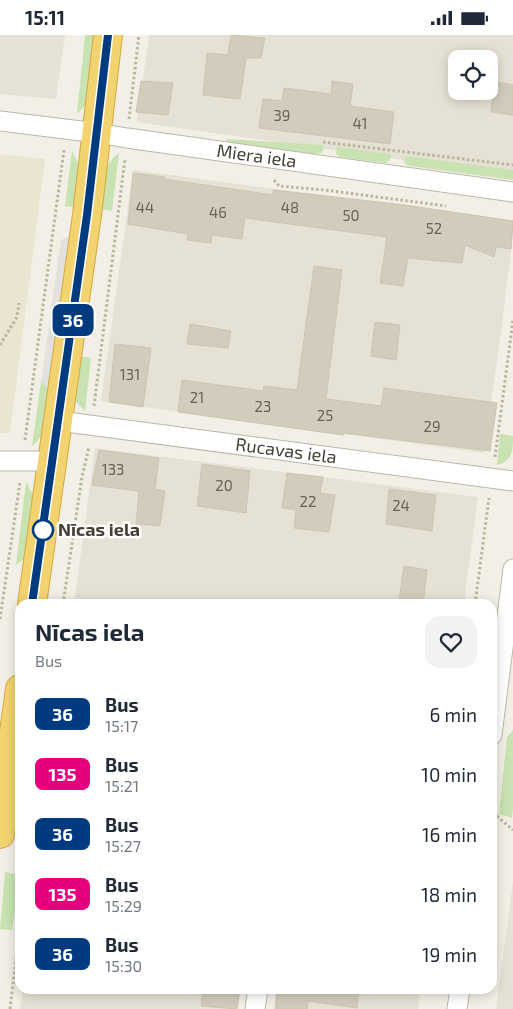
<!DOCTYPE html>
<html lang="en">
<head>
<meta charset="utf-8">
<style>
  :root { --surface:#fff; --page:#f2f2f3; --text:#1f2937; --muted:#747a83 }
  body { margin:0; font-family:"Exo 2",sans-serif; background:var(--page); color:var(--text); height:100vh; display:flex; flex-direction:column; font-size:19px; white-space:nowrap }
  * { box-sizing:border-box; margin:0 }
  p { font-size:16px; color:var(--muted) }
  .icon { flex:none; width:28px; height:28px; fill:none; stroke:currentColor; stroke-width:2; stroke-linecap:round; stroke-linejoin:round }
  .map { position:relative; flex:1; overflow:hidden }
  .drawer { position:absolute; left:15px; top:564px; width:482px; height:395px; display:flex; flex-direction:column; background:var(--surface); border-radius:15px; box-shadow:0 2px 12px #0003 }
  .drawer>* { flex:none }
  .badge { padding:0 10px; border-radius:8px; font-size:18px; line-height:32px }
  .tools { position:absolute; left:448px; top:15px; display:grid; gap:10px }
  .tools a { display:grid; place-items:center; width:50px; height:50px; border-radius:10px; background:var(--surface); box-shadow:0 2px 12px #0003; font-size:25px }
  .map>.badge { position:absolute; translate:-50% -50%; box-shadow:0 0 0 2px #fff }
  .round { display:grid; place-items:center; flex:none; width:52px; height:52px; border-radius:15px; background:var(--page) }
  .headline { display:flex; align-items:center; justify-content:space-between; height:85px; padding:0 20px }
  h1 { font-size:24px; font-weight:700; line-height:38px }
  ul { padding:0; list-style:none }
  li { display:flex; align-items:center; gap:15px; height:60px; padding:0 20px }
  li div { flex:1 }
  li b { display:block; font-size:19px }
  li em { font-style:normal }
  li .badge { min-width:55px; font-weight:700; text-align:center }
  .status { display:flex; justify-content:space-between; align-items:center; height:35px; padding:0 25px; background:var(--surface); direction:ltr }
  .status svg { height:14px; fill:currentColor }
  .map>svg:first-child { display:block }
  .residential { fill:#e5e1d4; fill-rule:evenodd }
  .education { fill:#eae5d1 }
  .green { fill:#c8e3b1 }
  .parking { fill:#e3e1de }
  .building { fill:#d2ccbc; stroke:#cdc4b0 }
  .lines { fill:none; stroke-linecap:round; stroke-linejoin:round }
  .street-casing { stroke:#bcb7a9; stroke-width:21 }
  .highway-casing { stroke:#d2a940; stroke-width:30 }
  .path { stroke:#bdb49c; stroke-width:3; stroke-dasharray:2.5 2.5; stroke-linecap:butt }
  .street { stroke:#fff; stroke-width:19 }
  .highway { stroke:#f3d36f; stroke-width:28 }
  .line-casing { stroke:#fff; stroke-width:11 }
  .line { stroke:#003b80; stroke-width:8 }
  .stop-dot { fill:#fff; stroke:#003b80; stroke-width:2.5 }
  .labels { text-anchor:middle; stroke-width:5; stroke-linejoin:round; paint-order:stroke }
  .number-label { font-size:15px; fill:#686358 }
  .street-label { font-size:18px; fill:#444036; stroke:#fff }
  .stop-label { font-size:18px; font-weight:bold; fill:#444036; stroke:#fff; text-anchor:start }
</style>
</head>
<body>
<div class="status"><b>15:11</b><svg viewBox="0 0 49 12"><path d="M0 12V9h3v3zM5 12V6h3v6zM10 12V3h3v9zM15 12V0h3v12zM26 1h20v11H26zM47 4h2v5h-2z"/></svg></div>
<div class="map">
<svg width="513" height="974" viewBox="0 0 513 974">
  <rect width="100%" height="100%" fill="#f2efe6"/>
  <g class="residential">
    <path d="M0,0H65L56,64L0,59Z"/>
    <path d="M149,0H513V141L137,87ZM456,24H489V56H456Z"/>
    <path d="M133,135L513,186V199L502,290L484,418L101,366Z"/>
    <path d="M95,413L478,462L464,569H74Z"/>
    <path d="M513,846V974H496Z"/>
    <path d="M23,954H237L235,974H20Z"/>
    <path d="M277,954H420L418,974H275Z"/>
  </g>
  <path class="education" d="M0,119L45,124L10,398H0Z"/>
  <g class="green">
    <path d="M85,0H94L87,65L84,72L77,79Z"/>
    <path d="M226,104L323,110L324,114L321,118L313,119L228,107Z"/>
    <path d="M337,112L391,119L390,124L386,128L340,122L336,119Z"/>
    <path d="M72,116L79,130L74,172L65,171Z"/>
    <path d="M119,118L112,176L101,174C103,154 101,130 119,118Z"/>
    <path d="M405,121L513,135V145L410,131L404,128Z"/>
    <path d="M80,321L91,323L85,376L76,367Z"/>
    <path d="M41,347L49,354C47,372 48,400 32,411Z"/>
    <path d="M500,399L513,401C513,415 513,426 497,430Z"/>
    <path d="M26,447L33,460L26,522L16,530Z"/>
    <path d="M513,695V773L512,783L499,779L507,702Z"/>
    <path d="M5,837L20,840L12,895L0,894Z"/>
  </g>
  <path class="parking" d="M71,200L49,354L41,347L61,205Z"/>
  <g class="building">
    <path d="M231,0L265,3L261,23H246L240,64L203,60L207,18L228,20Z"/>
    <path d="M141,46L173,48L168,80L136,77Z"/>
    <path d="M332,46L353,49L350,71L394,77L390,109L259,93L263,64L282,66L284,53L331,59Z"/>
    <path d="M495,47L513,50V80L491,77Z"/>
    <path d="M133,138L165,142L164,144L273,160L274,155L405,170L513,186L511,214L496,212L494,222L465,210L462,228L408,223L403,251L380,248L387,202L245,183L242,204L212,200L211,208L187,205L188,199L128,189Z"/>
    <path d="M314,231L342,235L326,364L381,371L384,353L497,368L490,416L344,398L343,400L178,377L182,345L263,356L264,351L297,355Z"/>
    <path d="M375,287L400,290L396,325L371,321Z"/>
    <path d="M190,289L231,296L228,313L187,309Z"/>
    <path d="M115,309L151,313L143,372L109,367Z"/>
    <path d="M99,415L159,423L155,454L165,456L160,491L136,489L139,456L92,450Z"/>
    <path d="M202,429L250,436L246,478L197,471Z"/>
    <path d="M287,438L323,442L320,458L335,460L329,497L294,493L296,475L282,473Z"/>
    <path d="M389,454L436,460L432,496L386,489Z"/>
    <path d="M404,531L427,535L423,569L399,567Z"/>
    <path d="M203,954H240L237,974L201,971Z"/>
    <path d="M277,954H359L357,973L308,966L307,974H275Z"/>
  </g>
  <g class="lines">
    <g class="street-casing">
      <g id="street">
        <path id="s1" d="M0,86L97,98L127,103L513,157"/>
        <path id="s2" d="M59,386L513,446"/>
        <path d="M0,426H53"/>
        <path d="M492,700L513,534"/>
        <path d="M255,974L258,954"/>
        <path d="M457,974L460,954"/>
      </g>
    </g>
    <g class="highway-casing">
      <g id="highway">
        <path d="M32,569L87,180L108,0"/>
        <path d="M0,799L20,654"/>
      </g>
    </g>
    <g class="path">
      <path d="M129,84L139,0"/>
      <path d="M323,107L513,130"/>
      <path d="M274,145L279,151L325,155L446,171"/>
      <path d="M0,310L17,282L19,268"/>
      <path d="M94,371L125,124"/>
      <path d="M25,405L64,115"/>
      <path d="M495,422L513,285"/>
      <path d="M63,569L82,442L89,412"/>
      <path d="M475,569L489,463"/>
      <path d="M0,584L20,447"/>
      <path d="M497,781L513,795"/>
      <path d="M10,974L20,891"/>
    </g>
    <use href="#street" class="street"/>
    <use href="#highway" class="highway"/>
  </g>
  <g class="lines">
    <g class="line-casing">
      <path id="line" d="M32,569L87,180L108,0"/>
    </g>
    <use href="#line" class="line"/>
  </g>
  <circle class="stop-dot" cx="43" cy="495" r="10"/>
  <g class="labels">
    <g class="number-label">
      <text x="282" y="86">39</text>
      <text x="360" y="94">41</text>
      <text x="145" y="178">44</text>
      <text x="290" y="178">48</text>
      <text x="218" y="183">46</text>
      <text x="351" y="186">50</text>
      <text x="434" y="199">52</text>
      <text x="130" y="345">131</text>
      <text x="197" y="368">21</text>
      <text x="263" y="377">23</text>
      <text x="325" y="386">25</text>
      <text x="432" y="397">29</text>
      <text x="113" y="440">133</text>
      <text x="224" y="456">20</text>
      <text x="308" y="472">22</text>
      <text x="401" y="476">24</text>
    </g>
    <g class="street-label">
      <text dy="6" stroke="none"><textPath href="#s1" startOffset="259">Miera iela</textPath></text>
      <text dy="6" stroke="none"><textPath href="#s2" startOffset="229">Rucavas iela</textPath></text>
    </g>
    <g class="stop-label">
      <text x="58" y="501">Nīcas iela</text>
    </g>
  </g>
</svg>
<div class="tools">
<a><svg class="icon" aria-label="locate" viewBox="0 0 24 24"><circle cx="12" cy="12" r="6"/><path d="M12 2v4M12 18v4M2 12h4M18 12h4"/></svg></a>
</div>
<b class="badge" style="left:73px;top:285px;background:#003b80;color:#fff">36</b>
<section class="drawer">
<div class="headline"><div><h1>Nīcas iela</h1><p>Bus</p></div><a class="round"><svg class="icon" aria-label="heart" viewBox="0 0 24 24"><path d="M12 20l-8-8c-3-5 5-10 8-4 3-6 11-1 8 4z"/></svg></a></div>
<ul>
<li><span class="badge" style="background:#003b80;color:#fff">36</span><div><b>Bus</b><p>15:17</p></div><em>6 min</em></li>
<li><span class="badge" style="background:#e6007e;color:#fff">135</span><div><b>Bus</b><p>15:21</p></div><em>10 min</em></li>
<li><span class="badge" style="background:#003b80;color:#fff">36</span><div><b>Bus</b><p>15:27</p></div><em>16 min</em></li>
<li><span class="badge" style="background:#e6007e;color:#fff">135</span><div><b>Bus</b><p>15:29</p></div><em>18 min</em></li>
<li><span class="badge" style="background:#003b80;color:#fff">36</span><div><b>Bus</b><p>15:30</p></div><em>19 min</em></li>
</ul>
</section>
</div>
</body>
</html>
